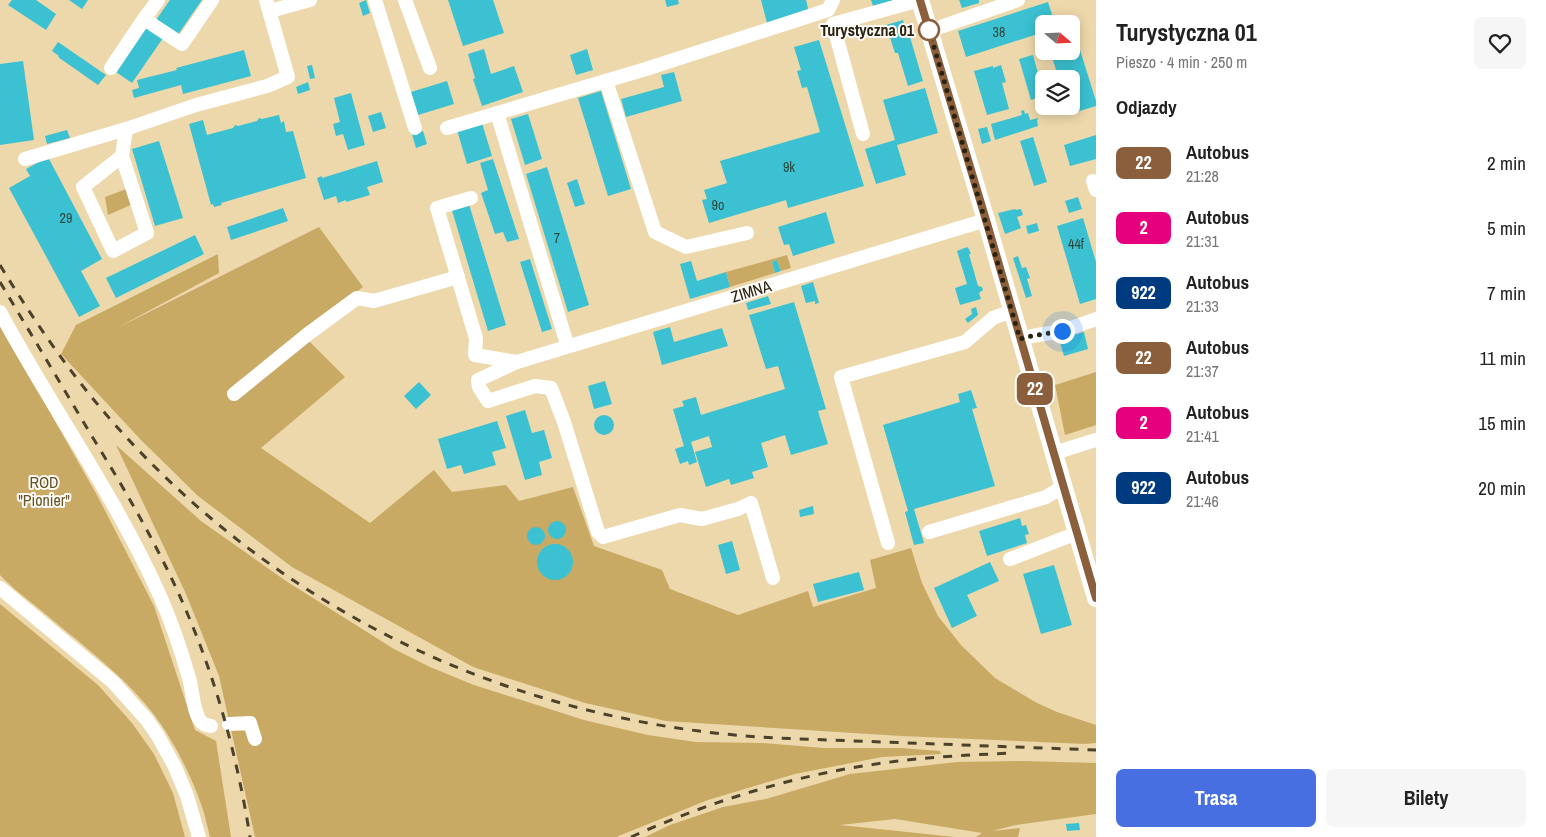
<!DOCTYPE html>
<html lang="pl">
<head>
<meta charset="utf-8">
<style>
  :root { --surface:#fff; --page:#f6f6f6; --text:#222; --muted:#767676; --accent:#476fe2 }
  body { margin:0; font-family:"Archivo Narrow",sans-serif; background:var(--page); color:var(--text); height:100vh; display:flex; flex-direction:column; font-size:19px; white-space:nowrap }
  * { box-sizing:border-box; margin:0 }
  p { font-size:16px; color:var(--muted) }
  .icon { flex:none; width:28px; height:28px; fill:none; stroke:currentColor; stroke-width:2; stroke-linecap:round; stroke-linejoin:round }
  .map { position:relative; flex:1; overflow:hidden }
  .panel { display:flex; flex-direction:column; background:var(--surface); width:450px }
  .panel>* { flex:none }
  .badge { padding:0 10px; border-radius:8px; font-size:18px; line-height:32px }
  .needle { width:32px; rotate:109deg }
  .tools { position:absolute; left:1035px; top:15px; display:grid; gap:10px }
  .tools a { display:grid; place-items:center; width:45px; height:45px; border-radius:8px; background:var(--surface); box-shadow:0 2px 12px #0003; font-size:25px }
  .you { position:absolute; width:25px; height:25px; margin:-12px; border:4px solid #fff; border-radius:50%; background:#1a73e8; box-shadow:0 0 0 8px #1a73e833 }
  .map>.badge { position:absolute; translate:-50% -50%; box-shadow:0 0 0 2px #fff }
  h2 { padding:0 20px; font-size:19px; line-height:45px }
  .round { display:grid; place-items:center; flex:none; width:52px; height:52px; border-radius:8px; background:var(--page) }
  .overview { display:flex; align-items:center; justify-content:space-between; height:85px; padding:0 20px }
  h1 { font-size:24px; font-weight:800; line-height:38px }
  .button { display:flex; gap:10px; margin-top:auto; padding:10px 20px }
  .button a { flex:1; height:58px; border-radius:8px; background:var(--accent); color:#fff; font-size:20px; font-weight:800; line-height:58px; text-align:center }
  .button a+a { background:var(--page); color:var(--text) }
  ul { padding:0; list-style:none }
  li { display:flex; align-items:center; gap:15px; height:65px; padding:0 20px }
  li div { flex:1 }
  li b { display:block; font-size:19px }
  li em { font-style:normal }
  li .badge { min-width:55px; font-weight:700; text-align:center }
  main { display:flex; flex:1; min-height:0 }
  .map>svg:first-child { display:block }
  .green { fill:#c9aa65 }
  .building { fill:#3bc1d1 }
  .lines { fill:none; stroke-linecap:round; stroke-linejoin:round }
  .minor { stroke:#fff; stroke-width:14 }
  .major { stroke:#fff; stroke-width:18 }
  .rail { stroke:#4c422b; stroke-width:3; stroke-dasharray:9 9; stroke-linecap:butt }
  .line-casing { stroke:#fff; stroke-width:11 }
  .line { stroke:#8b5e3c; stroke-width:8 }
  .walk { stroke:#292210; stroke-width:5; stroke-dasharray:0 9 }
  .stop-dot { fill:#fff; stroke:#8b5e3c; stroke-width:2.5 }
  .labels { text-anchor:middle; stroke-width:4; stroke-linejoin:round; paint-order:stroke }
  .number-label { font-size:14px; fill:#2e4a40 }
  .stop-label { font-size:16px; font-weight:bold; fill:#292210; stroke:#fdfbf7; text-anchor:end }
  .street-label { font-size:16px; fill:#292210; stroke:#fdfbf7 }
  .park-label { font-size:16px; fill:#665224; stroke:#fdfbf7 }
</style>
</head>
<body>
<main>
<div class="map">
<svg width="1096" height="837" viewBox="0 0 1096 837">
  <rect width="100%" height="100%" fill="#edd8ab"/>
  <g class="green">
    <path d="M129,188L135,203L108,215L105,197Z"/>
    <path d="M319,227L363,287L305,332L309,341L345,377L261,448L370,523L434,470L452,492L506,485L519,501L573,487L594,546L662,570L670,589L738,615L808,591L813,607L876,588L870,560L911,548L922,583L938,616L961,645L995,678L1037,703L1057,712L1096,725V743L1085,744L901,736L666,721L585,703L473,667L292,567L198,496L140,439L61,354L76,325L218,254L219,273L117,328Z"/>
    <path d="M787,255L791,268L781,271L777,260L772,262L775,273L730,287L726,272Z"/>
    <path d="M0,324L98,497L154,606L195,730L216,741L231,837H210C207,826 205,814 201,804C191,775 173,740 155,716C128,680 90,651 55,622C37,606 17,593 0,575Z"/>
    <path d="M1096,372V425L1065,435L1055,385Z"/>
    <path d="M116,445L201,521L286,581L394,649L430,667L474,685L584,720L648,735L696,742L763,743L824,748H901L940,751L941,754L882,757L795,774L708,800L616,837H255L219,676L186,594Z"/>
    <path d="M0,604L98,685L132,723L154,754L173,793L185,837H0Z"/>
    <path d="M1022,761L1096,763V814L1016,825L992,831L1020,828L1018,837H976L982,833L895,819L840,825L955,837H645L670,825L723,807L766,799L850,774L957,762Z"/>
  </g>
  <g class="building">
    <path d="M12,0H36L56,14L46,30L8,5Z"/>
    <path d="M69,0H88L82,9Z"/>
    <path d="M170,0H202L177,36L156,20Z"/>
    <path d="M366,0L370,13L363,16L359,3Z"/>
    <path d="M448,0H493L504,33L463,46Z"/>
    <path d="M665,0H678L679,4L667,7Z"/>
    <path d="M761,0H806L809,12L767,23Z"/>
    <path d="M871,0H892V1L873,6Z"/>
    <path d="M959,0H979V3L962,8Z"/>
    <path d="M1048,2L1055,24H1044V32L966,57L958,31Z"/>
    <path d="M903,20L908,38L910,37L923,81L908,86L898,53H895L886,25Z"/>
    <path d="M146,27L163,38L132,83L116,72Z"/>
    <path d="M1076,37L1096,101V106L1070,114L1067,106H1071V79H1059L1050,51H1071V38Z"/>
    <path d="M819,40L864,186L788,208L786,200L709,223L702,200L707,199L704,190L727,183L720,161L820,132L807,87L802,88L797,71L801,70L794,47Z"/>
    <path d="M58,42L106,75L98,85L58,57L59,56L52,51Z"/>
    <path d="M484,49L491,74L514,66L523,92L482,106L473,79L475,78L468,54Z"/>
    <path d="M587,49L593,70L576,75L570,55Z"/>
    <path d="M244,50L251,76L183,94L181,85L134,98L132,90L139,88L137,80L177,70L176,68Z"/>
    <path d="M1033,55L1044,96L1031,100L1019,59Z"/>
    <path d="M23,61L34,140L0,145V64Z"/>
    <path d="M312,65L315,78L310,79L307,66Z"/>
    <path d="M1001,65L1006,82L1002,83L1009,109L987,115L974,71L993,66V68Z"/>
    <path d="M674,72L682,101L626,117L621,99L664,87L661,75Z"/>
    <path d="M447,81L454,104L418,115L411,92Z"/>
    <path d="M308,82L310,90L298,94L296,87Z"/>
    <path d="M925,88L938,133L897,145L906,175L876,184L865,149L895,140L883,100Z"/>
    <path d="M601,91L631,189L608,196L578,98Z"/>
    <path d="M351,93L365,145L348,150L343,134L336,136L333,124L340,122L334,98Z"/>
    <path d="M1024,110L1025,114L1028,113L1030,120L1038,118V119L1037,120L1038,126L995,140L991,124L1022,115L1021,111Z"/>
    <path d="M381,112L386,128L373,132L368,116Z"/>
    <path d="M528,114L542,159L525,165L511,119Z"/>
    <path d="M279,115L281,123L284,121L286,132L293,131L306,178L221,203L222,205L214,207L213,204L211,205L189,124L203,120L207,135L233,128L235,125L238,126L257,121L259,118L262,119Z"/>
    <path d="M482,123L492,156L467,164L457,130Z"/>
    <path d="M987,127L991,141L982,144L978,129Z"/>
    <path d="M67,130L70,138L47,144L45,136Z"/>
    <path d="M423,131L427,144L416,148L412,134Z"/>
    <path d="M1096,135V159L1070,166L1064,145Z"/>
    <path d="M1033,137L1047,182L1034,186L1020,141Z"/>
    <path d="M159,141L183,218L155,226L132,149Z"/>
    <path d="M48,157L102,259L81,271L100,306L79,317L9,188L30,176L26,169Z"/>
    <path d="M493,159L519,239L507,242L503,232L495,234L481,193L488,190L480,163Z"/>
    <path d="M377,161L383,182L367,187L370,195L346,202V200L338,203L336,196L324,200L317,178L322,176V178Z"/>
    <path d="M547,167L589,305L568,312L526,174Z"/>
    <path d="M577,179L585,204L575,207L567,183Z"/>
    <path d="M1078,197L1082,209L1069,213L1065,201Z"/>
    <path d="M468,201L506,325L488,331L451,207Z"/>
    <path d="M283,208L288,221L231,240L227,227Z"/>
    <path d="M1015,209L1016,210L1021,209L1023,215L1017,217L1021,228L1005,234L998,213Z"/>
    <path d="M826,212L835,243L793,256L789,244L784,245L778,227Z"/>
    <path d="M1083,218L1096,262V299L1080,304L1057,226Z"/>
    <path d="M1037,223L1039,231L1028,234L1026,226Z"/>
    <path d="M195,235L204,254L116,298L106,278Z"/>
    <path d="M967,247L969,249L971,254H969L978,286L982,287L983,290L979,293L981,299L960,305L955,288L967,284L957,251Z"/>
    <path d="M1018,256L1022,268L1026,267L1030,278L1027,279L1032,296L1026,298L1013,258Z"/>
    <path d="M530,259L552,329L542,332L520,262Z"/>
    <path d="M777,260L781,271L775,273L772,262Z"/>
    <path d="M691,261L697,281L726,272L730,287L690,299L680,264Z"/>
    <path d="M813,282L819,303L815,304V301L806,303L801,286Z"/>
    <path d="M768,296L771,304L748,310L746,303Z"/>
    <path d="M794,302L826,409L818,411L828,444L791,455L785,435L761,443L768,467L752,472L754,478L731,485L729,479L706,487L695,452L712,447L709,436L691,442L697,462L689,465L688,461L680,464L675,449L684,446L673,409L684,406L682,401L696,397L701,415L785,389L778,366L766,369L749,315Z"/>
    <path d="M976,307L978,315L968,323L965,319L972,314L971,309Z"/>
    <path d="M670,327L674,342L722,328L728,346L662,365L653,332Z"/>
    <path d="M1084,332L1088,349L1064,356L1059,339Z"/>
    <path d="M605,381L612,404L594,409L588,386Z"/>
    <path d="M419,382L431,395L416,409L404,396Z"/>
    <path d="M971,390L977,408L972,409L995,486L914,509L924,543L914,545L905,512L908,511L883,425L960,402L958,394Z"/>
    <path d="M525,410L532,433L544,430L552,458L539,462L542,475L525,480L506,416Z"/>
    <circle cx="604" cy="425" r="10"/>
    <path d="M497,421L506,448L492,452L496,465L464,474L461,465L447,469L438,439Z"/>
    <path d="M813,506L814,514L800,517L799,510Z"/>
    <path d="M1020,518L1022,526L1026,525L1029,534L1025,535L1027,543L987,556L979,531Z"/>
    <circle cx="557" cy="530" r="9"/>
    <circle cx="536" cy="536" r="9"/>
    <path d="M732,541L740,570L726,574L718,545Z"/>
    <circle cx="555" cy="562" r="18"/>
    <path d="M990,562L999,581L967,595L977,616L952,628L934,588Z"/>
    <path d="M1054,565L1072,625L1041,634L1023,574Z"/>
    <path d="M859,572L864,590L818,602L813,584Z"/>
    <path d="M1079,823L1080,830L1067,831L1066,824Z"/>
  </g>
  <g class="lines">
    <g class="minor">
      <path d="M158,0L144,19L182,44L212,0"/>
      <path d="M375,0L415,128"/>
      <path d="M405,0L430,68"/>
      <path d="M270,11L310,0"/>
      <path d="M929,31L1018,0"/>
      <path d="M111,68L144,19"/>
      <path d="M606,81L655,232L686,247L747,233"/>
      <path d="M497,113L567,344"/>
      <path d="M447,128L646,69L828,10L833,0"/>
      <path d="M863,134L833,24L920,0"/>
      <path d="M122,156L83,187L113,251L147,233L122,156L126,129"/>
      <path d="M25,159L126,129L196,105L267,86L288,77L266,0"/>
      <path d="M1093,181L1096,190"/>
      <path d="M471,198L437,208L476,338L475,355L517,362"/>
      <path d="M0,312C51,407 116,497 160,596C172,623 181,650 189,678C193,691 192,706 199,719C202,724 205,725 211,726"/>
      <path d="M1020,339L1032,336L1062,331L1096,319"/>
      <path d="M234,394L308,334L357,298L374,301L458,277"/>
      <path d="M1054,453L1096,440"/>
      <path d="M929,532L1046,497L1064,486"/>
      <path d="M888,543L841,377L965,342L993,318L1012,311"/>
      <path d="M1010,559L1077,533"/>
      <path d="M773,578L751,503L738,509L702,519L680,515L603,537L598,532L564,422L551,388L535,386L488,401L479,387L478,380L517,362L986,220"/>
      <path d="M0,588L113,682L147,720L158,736L175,767L187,796L199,837"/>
      <path d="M229,724L250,723L255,739"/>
    </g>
    <path class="major" d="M920,0L986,220L1096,598"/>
    <g class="rail">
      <path d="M0,265C37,326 78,385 127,438C297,622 527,725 776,738L1096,750"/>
      <path d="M0,282C31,334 62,386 93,438C128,495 162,553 188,615C218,686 238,761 250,837"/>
      <path d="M631,837C711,801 795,775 883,763C925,757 969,755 1012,753"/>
    </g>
  </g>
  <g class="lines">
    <g class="line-casing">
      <path id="line" d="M920,0L986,220L1096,598"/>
    </g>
    <use href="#line" class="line"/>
    <path class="walk" d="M929,30L1020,339L1032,336L1062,331"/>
  </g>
  <circle class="stop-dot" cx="929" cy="30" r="10"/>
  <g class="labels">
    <g class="number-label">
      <text x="999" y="37">38</text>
      <text x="789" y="172">9k</text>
      <text x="718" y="210">9o</text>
      <text x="66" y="223">29</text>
      <text x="557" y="243">7</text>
      <text x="1076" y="249">44f</text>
    </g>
    <g class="stop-label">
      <text x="914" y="36">Turystyczna 01</text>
    </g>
    <g class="street-label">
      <text transform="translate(751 291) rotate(-17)" y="6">ZIMNA</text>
    </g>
    <g class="park-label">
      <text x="44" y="488">ROD<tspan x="44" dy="18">"Pionier"</tspan></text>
    </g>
  </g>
</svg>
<div class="tools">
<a><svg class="needle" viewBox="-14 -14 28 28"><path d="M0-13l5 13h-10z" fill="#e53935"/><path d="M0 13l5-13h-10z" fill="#767676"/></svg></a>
<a><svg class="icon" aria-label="layers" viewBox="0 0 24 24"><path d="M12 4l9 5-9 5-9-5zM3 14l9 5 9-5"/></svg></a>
</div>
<div class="you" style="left:1062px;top:331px"></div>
<b class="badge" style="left:1035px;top:389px;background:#8b5e3c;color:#fff">22</b>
</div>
<section class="panel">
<div class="overview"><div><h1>Turystyczna 01</h1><p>Pieszo · 4 min · 250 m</p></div><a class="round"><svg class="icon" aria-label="heart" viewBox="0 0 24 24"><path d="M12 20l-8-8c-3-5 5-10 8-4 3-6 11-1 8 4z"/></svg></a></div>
<h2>Odjazdy</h2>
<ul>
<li><span class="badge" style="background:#8b5e3c;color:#fff">22</span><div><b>Autobus</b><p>21:28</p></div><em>2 min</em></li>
<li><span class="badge" style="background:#e6007e;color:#fff">2</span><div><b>Autobus</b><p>21:31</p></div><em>5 min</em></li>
<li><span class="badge" style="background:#003b80;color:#fff">922</span><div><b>Autobus</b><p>21:33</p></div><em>7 min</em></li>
<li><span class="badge" style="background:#8b5e3c;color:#fff">22</span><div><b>Autobus</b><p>21:37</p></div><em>11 min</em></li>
<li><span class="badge" style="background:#e6007e;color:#fff">2</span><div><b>Autobus</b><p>21:41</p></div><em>15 min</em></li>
<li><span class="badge" style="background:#003b80;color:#fff">922</span><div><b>Autobus</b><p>21:46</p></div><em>20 min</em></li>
</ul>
<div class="button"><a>Trasa</a><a>Bilety</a></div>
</section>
</main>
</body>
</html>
